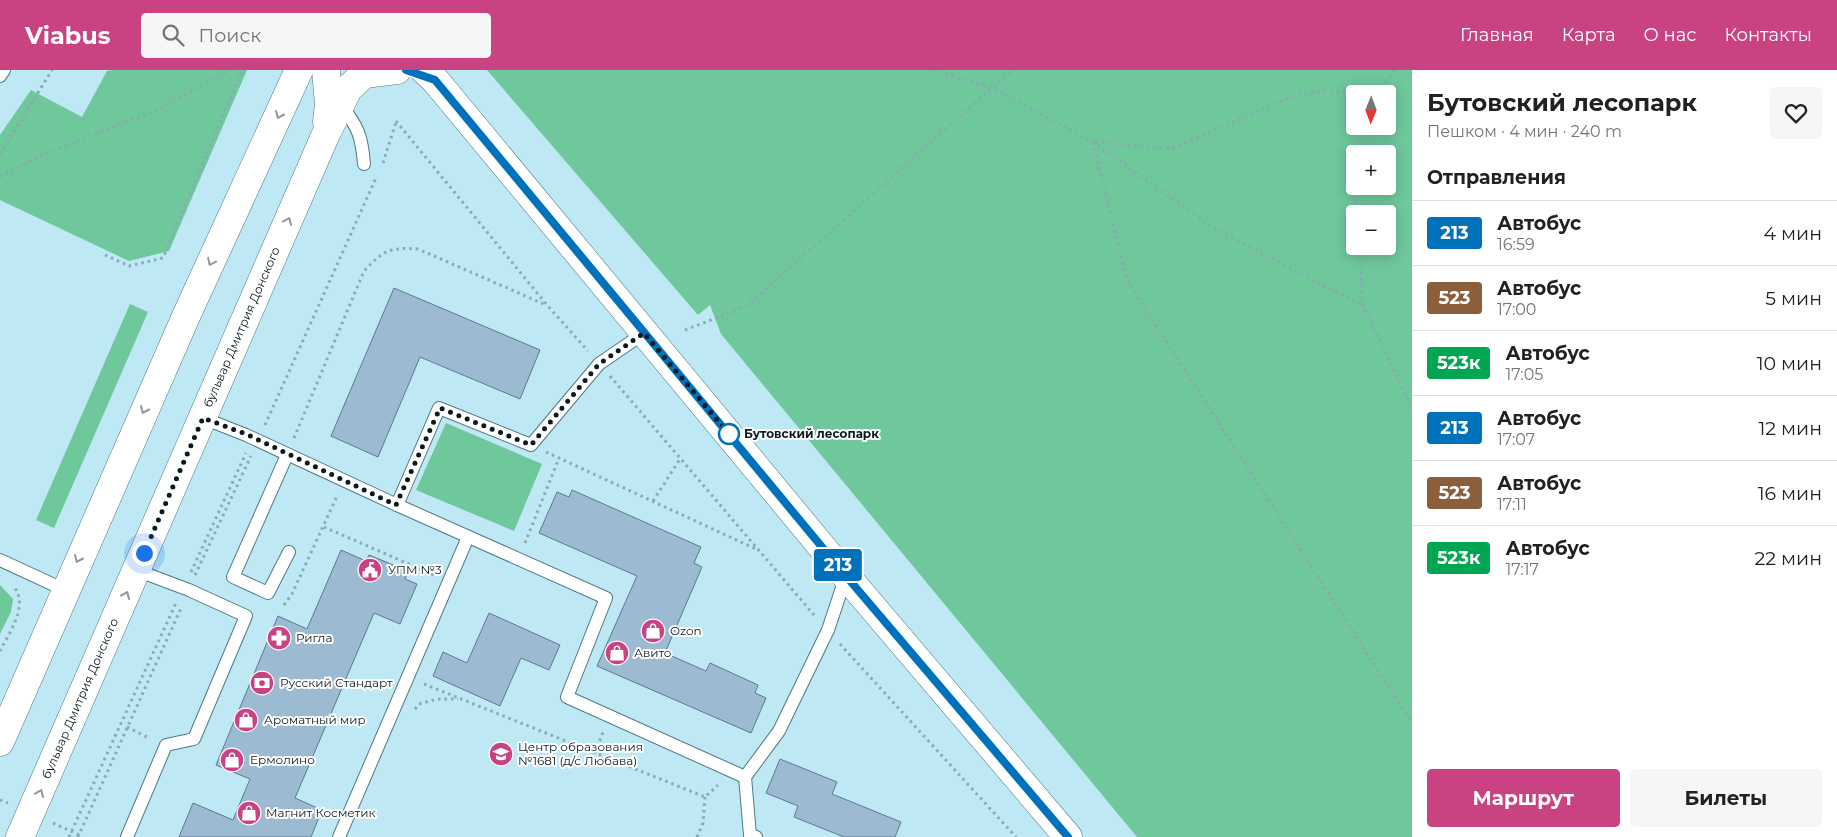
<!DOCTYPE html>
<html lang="ru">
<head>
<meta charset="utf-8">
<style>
  :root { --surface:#fff; --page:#f6f6f6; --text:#202124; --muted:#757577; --line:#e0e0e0; --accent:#c94282 }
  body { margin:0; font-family:Montserrat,sans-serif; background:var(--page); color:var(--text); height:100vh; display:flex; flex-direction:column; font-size:19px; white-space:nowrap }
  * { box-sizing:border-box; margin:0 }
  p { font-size:16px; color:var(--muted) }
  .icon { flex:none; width:28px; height:28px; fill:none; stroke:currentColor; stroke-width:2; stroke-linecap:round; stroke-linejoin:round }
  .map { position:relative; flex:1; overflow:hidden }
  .drawer { display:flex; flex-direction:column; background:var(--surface); width:425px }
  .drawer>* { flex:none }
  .badge { padding:0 10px; border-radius:4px; font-size:18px; line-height:32px }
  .needle { width:32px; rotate:181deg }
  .fabs { position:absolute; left:1346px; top:15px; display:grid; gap:10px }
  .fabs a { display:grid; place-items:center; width:50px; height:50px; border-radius:5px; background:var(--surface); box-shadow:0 2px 12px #0003; font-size:25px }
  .you { position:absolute; width:25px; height:25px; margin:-12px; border:4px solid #fff; border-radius:50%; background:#1a73e8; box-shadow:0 0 0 8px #1a73e833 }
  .map>.badge { position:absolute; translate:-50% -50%; box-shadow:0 0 0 2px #fff }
  h2 { padding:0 15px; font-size:19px; line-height:45px }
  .round { display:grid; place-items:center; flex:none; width:52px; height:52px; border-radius:5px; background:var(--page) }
  .headline { display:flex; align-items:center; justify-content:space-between; height:85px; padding:0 15px }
  h1 { font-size:24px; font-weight:700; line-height:38px }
  .cta { display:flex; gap:10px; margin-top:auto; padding:10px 15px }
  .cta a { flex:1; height:58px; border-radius:5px; background:var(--accent); color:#fff; font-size:20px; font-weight:700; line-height:58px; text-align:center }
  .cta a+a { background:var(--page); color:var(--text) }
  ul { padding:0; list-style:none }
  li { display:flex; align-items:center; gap:15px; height:65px; padding:0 15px; border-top:1px solid var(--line) }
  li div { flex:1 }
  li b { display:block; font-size:19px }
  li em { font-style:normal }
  li .badge { min-width:55px; font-weight:700; text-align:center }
  header { display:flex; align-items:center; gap:30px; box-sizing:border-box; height:70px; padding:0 25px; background:var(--accent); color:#fff }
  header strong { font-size:24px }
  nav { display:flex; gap:28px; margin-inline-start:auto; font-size:18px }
  .search { width:350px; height:45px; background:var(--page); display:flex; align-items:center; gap:12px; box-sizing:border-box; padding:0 18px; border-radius:5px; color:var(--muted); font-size:19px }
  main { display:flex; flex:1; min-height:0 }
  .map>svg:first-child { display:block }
  .green { fill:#6fc79c; fill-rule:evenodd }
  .building { fill:#9dbad3; stroke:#5d788f }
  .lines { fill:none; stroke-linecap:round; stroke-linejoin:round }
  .lane-casing { stroke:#507883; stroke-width:14 }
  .secondary-casing { stroke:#507883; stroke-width:29 }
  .path { stroke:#87aab3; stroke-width:3; stroke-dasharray:2.5 4; stroke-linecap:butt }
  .lane { stroke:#fff; stroke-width:12 }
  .secondary { stroke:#fff; stroke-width:28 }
  .oneway { stroke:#90989a }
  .line-casing { stroke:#fff; stroke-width:11 }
  .line { stroke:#0072bc; stroke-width:8 }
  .walk { stroke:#091a1e; stroke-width:5; stroke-dasharray:0 9 }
  .stop-dot { fill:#fff; stroke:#0072bc; stroke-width:2.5 }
  .labels { text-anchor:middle; stroke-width:4; stroke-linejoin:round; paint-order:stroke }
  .street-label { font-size:12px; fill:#091a1e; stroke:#fff }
  .stop-label { font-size:12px; font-weight:bold; fill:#091a1e; stroke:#fff; text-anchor:start }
  .poi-label { font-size:12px; fill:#091a1e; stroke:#fff; text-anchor:start }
</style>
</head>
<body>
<header>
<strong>Viabus</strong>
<div class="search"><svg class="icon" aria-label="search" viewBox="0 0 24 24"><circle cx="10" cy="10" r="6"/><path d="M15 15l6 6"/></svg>Поиск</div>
<nav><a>Главная</a><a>Карта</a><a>О нас</a><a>Контакты</a></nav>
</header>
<main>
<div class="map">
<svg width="1412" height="767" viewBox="0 0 1412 767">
  <rect width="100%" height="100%" fill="#bde8f4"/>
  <g class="green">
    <path d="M114,0H247L169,181L129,191L0,130V65L31,20L82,47L107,1Z"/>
    <path d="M487,0H1412V767H1137L721,264L710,235L698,245ZM1355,24H1388V56H1355ZM1355,84H1388V116H1355ZM1355,144H1388V176H1355Z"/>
    <path d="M130,234L148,242L54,458L36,450Z"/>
    <path d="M446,353L542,394L514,461L416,420Z"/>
    <path d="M0,515L13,529L11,542L0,564Z"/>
  </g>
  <g class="building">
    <path d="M394,218L540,280L520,329L420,287L378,387L331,366Z"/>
    <path d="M572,420L701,477L694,493L702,497L665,583L706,601L710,593L758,615L755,623L766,628L751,663L597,596L637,506L539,463L557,422L569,427Z"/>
    <path d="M341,480L366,491L369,485L408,501L405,509L417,514L400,554L374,543L295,728L322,740L311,767H179L193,733L233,750L250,709L216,695L278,546L307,559Z"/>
    <path d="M489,543L560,575L549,600L521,588L500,636L433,606L443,582L467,593Z"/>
    <path d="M780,689L837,712L832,724L901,752L895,767H844L794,747L798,736L766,723Z"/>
  </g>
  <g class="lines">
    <g class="lane-casing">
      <g id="lane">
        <path d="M0,6L4,0"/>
        <path d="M340,34C358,56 362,67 364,94"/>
        <path d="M203,348L246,365L397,435L439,338L531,375L599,294L644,263"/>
        <path d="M287,385L233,507L268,523L289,482"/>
        <path d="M397,435L606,528L567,627L745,707L779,661L828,560L846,506"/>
        <path d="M0,490L65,520"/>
        <path d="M745,707L750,765L756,767"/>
        <path d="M127,767L166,675L194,669L246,546L189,520L136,500"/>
        <path d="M339,767L468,467"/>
      </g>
    </g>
    <g class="secondary-casing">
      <g id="secondary">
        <path d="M326,0L329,34L327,52"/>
        <path d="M424,0L435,10L846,506L1068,767"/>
        <path d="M0,672L187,244L299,0"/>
        <path id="s1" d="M20,767L325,66L348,19L364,4L397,0"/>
      </g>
    </g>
    <g class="path">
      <path d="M933,0L992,18L1093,72L1214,158L1363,236"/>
      <path d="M1379,24L1394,0"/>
      <path d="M396,51L547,235L588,281"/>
      <path d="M1093,72L1127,210L1412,653"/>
      <path d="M1095,72L1172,79L1288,28L1326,20L1369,24"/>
      <path d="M0,84L52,0"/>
      <path d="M1356,84L1363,56"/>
      <path d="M1355,89V111"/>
      <path d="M383,93L396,52"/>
      <path d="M0,107L45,84L161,38L229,0"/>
      <path d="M1355,116L1357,144"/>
      <path d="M1359,176L1363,236L1412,337"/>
      <path d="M105,185L129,196L163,188L242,0"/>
      <path d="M685,260L747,236L1012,0"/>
      <path d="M610,306L814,545"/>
      <path d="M265,355L376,108"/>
      <path d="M294,368L364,201C383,181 389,177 418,179L546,235"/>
      <path d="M546,382L756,479"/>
      <path d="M653,431L680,389"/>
      <path d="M324,457L434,505"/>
      <path d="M525,473L559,388"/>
      <path d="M191,502L246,383"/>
      <path d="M195,505L251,386"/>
      <path d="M284,535L292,524L337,426"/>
      <path d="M840,574L1016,767"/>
      <path d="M0,581C9,563 28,537 15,518"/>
      <path d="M424,614L705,727L718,715"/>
      <path d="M415,639L419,634L437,629H458"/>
      <path d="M127,657L149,668"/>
      <path d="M595,683L603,662"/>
      <path d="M0,730L8,733"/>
      <path d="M53,753L79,765"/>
      <path d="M69,767L176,533"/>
      <path d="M78,767L182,536"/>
      <path d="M697,767L703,753L705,727"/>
    </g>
    <use href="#lane" class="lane"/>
    <use href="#secondary" class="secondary"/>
  </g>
  <defs><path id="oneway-chevron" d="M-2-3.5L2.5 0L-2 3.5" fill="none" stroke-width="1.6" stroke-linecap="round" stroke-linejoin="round" transform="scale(1.25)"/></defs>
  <g class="oneway">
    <use href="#oneway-chevron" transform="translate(279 45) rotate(114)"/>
    <use href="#oneway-chevron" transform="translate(288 151) rotate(-67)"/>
    <use href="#oneway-chevron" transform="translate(211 192) rotate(115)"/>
    <use href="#oneway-chevron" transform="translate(144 340) rotate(114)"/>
    <use href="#oneway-chevron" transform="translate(78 489) rotate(114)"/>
    <use href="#oneway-chevron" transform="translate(126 525) rotate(-67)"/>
    <use href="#oneway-chevron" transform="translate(40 723) rotate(-67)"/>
  </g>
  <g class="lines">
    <g class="line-casing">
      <path id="line" d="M406,0L435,10L846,506L1068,767"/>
    </g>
    <use href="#line" class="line"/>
    <path class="walk" d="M144,483L203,348L246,364L396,435L440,338L531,375L599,294L644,263L729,364"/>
  </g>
  <defs>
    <g id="civic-disc" transform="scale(1.25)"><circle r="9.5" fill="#c94282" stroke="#fff"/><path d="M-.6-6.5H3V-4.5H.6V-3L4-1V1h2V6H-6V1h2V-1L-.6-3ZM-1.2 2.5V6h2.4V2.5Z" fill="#fff"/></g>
    <g id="shop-disc" transform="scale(1.25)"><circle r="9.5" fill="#c94282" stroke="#fff"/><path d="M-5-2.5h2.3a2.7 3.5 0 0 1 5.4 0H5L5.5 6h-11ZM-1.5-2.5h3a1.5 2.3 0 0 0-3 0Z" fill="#fff"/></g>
    <g id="pharmacy-disc" transform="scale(1.25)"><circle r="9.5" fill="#c94282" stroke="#fff"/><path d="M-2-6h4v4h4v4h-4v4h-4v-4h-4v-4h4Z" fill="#fff"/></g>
    <g id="bank-disc" transform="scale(1.25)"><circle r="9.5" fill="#c94282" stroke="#fff"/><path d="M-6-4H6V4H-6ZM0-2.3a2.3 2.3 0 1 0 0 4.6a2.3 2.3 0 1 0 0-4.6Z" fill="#fff"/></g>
    <g id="school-disc" transform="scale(1.25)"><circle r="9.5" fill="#c94282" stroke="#fff"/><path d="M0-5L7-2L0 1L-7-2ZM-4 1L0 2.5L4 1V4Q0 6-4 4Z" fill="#fff"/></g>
  </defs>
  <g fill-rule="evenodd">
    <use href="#civic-disc" x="370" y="500"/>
    <use href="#shop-disc" x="653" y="561"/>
    <use href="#pharmacy-disc" x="279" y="568"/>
    <use href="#shop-disc" x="617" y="583"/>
    <use href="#bank-disc" x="262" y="613"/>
    <use href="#shop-disc" x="246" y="650"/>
    <use href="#school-disc" x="501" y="684"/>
    <use href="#shop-disc" x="232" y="690"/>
    <use href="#shop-disc" x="249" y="743"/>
  </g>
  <circle class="stop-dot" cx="729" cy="364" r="10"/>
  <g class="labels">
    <g class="street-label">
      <text dy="4" stroke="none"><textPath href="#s1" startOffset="556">бульвар Дмитрия Донского</textPath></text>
      <text dy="4" stroke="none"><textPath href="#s1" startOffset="151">бульвар Дмитрия Донского</textPath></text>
    </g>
    <g class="stop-label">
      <text x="744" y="368">Бутовский лесопарк</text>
    </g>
    <g class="poi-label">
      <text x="388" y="504">УПМ №3</text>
      <text x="670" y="565">Ozon</text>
      <text x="296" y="572">Ригла</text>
      <text x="634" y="587">Авито</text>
      <text x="280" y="617">Русский Стандарт</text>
      <text x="264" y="654">Ароматный мир</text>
      <text x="518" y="681">Центр образования<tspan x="518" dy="14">№1681 (д/с Любава)</tspan></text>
      <text x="250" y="694">Ермолино</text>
      <text x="266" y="747">Магнит Косметик</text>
    </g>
  </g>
</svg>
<div class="fabs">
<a><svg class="needle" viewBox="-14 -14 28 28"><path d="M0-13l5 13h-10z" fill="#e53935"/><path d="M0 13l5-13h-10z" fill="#757577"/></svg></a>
<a>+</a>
<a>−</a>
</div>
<div class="you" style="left:144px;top:483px"></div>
<b class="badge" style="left:838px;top:495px;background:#0072bc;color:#fff">213</b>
</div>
<section class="drawer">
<div class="headline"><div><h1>Бутовский лесопарк</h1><p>Пешком · 4 мин · 240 m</p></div><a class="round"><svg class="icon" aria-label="heart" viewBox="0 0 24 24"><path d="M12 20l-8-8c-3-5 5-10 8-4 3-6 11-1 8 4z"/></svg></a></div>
<h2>Отправления</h2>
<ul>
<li><span class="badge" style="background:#0072bc;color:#fff">213</span><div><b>Автобус</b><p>16:59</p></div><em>4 мин</em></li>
<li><span class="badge" style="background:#8b5e3c;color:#fff">523</span><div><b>Автобус</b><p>17:00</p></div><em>5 мин</em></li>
<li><span class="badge" style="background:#00a651;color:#fff">523к</span><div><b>Автобус</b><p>17:05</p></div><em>10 мин</em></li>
<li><span class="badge" style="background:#0072bc;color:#fff">213</span><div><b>Автобус</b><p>17:07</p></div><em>12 мин</em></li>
<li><span class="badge" style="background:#8b5e3c;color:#fff">523</span><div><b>Автобус</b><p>17:11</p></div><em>16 мин</em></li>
<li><span class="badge" style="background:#00a651;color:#fff">523к</span><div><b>Автобус</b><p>17:17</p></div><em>22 мин</em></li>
</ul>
<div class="cta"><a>Маршрут</a><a>Билеты</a></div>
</section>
</main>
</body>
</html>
